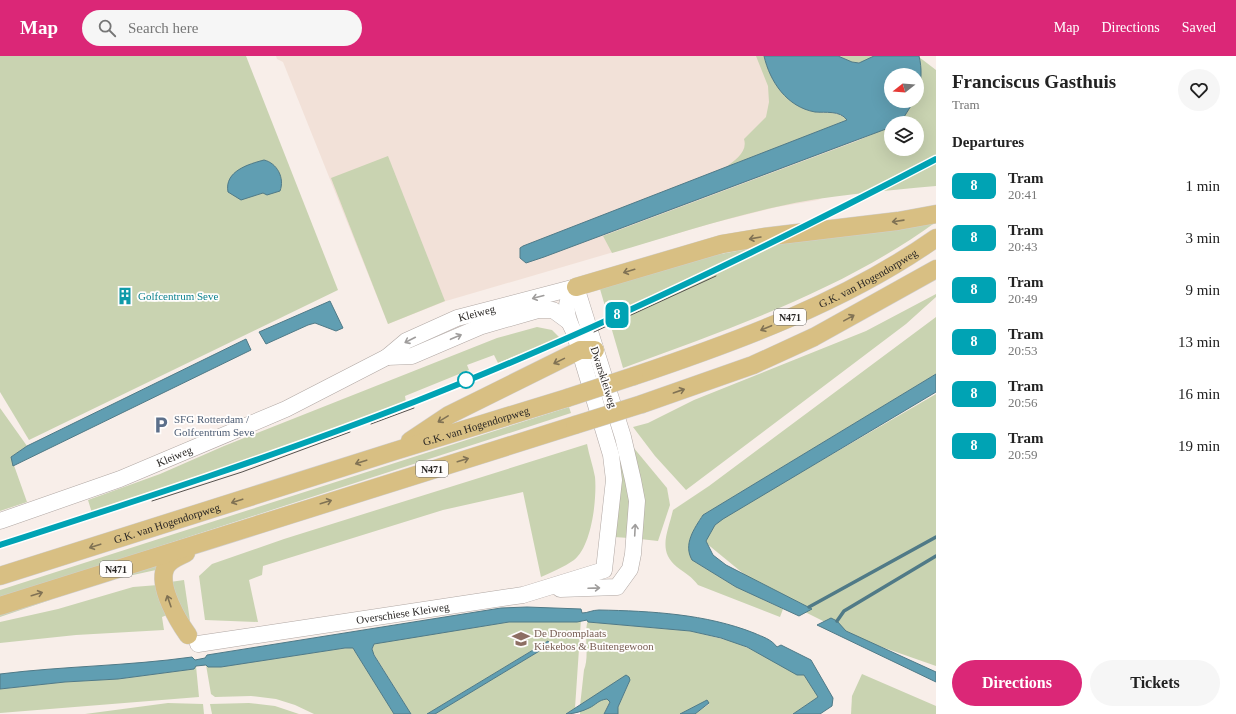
<!DOCTYPE html>
<html lang="en">
<head>
<meta charset="utf-8">
<style>
  :root { --surface:#fff; --page:#f6f6f6; --text:#222; --muted:#767676; --accent:#db2777 }
  body { margin:0; font-family:Georgia,serif; background:var(--page); color:var(--text); height:100vh; display:flex; flex-direction:column; font-size:15px; white-space:nowrap }
  * { box-sizing:border-box; margin:0 }
  p { font-size:13px; color:var(--muted) }
  .icon { flex:none; width:22px; height:22px; fill:none; stroke:currentColor; stroke-width:2; stroke-linecap:round; stroke-linejoin:round }
  .map { position:relative; flex:1; overflow:hidden }
  .panel { display:flex; flex-direction:column; background:var(--surface); width:300px }
  .panel>* { flex:none }
  .badge { padding:0 8px; border-radius:6px; font-size:14px; line-height:26px }
  .needle { width:26px; rotate:253deg }
  .tools { position:absolute; left:884px; top:12px; display:grid; gap:8px }
  .tools a { display:grid; place-items:center; width:40px; height:40px; border-radius:50%; background:var(--surface); box-shadow:0 4px 16px #0002; font-size:20px }
  .map>.badge { position:absolute; translate:-50% -50%; box-shadow:0 0 0 2px #fff }
  h2 { padding:0 16px; font-size:15px; line-height:36px }
  .round { display:grid; place-items:center; flex:none; width:42px; height:42px; border-radius:21px; background:var(--page) }
  .headline { display:flex; align-items:center; justify-content:space-between; height:68px; padding:0 16px }
  h1 { font-size:19px; font-weight:700; line-height:30px }
  .action { display:flex; gap:8px; margin-top:auto; padding:8px 16px }
  .action a { flex:1; height:46px; border-radius:24px; background:var(--accent); color:#fff; font-size:16px; font-weight:700; line-height:46px; text-align:center }
  .action a+a { background:var(--page); color:var(--text) }
  ul { padding:0; list-style:none }
  li { display:flex; align-items:center; gap:12px; height:52px; padding:0 16px }
  li div { flex:1 }
  li b { display:block; font-size:15px }
  li em { font-style:normal }
  li .badge { min-width:44px; font-weight:700; text-align:center }
  header { display:flex; align-items:center; gap:24px; box-sizing:border-box; height:56px; padding:0 20px; background:var(--accent); color:#fff }
  header strong { font-size:19px }
  nav { display:flex; gap:22px; margin-inline-start:auto; font-size:14px }
  .search { width:280px; height:36px; background:var(--page); display:flex; align-items:center; gap:10px; box-sizing:border-box; padding:0 14px; border-radius:22px; color:var(--muted); font-size:15px }
  main { display:flex; flex:1; min-height:0 }
  .map>svg:first-child { display:block }
  .built { fill:#f2e1d8; fill-rule:evenodd }
  .green { fill:#c9d3b1 }
  .water { fill:#609eb2; stroke:#507a87 }
  .lines { fill:none; stroke-linecap:round; stroke-linejoin:round }
  .stream { stroke:#507a87; stroke-width:3.5 }
  .secondary-casing { stroke:#b0a7a3; stroke-width:17 }
  .primary-casing { stroke:#d0cfcf; stroke-width:19 }
  .secondary { stroke:#fff; stroke-width:16 }
  .primary { stroke:#d8bf83; stroke-width:18 }
  .tram { stroke:#575350; stroke-width:1 }
  .primary-bridge-casing { stroke:#d0cfcf; stroke-width:19; stroke-linecap:butt }
  .primary-bridge { stroke:#d8bf83; stroke-width:18 }
  .oneway { stroke:#807254 }
  .oneway2 { stroke:#9f9d9c }
  .line-casing { stroke:#fff; stroke-width:9 }
  .line { stroke:#00a3b4; stroke-width:6 }
  .stop-dot { fill:#fff; stroke:#00a3b4; stroke-width:2 }
  .labels { text-anchor:middle; stroke-width:3.5; stroke-linejoin:round; paint-order:stroke }
  .shield { fill:#fffdfc; stroke:#696665; stroke-width:1 }
  .shield-label { font-size:10px; font-weight:bold; fill:#292624 }
  .street-label { font-size:11px; fill:#292624; stroke:#fffdfc }
  .culture-label { font-size:11px; fill:#0d838f; stroke:#fffdfc; text-anchor:start }
  .service-label { font-size:11px; fill:#4e5e75; stroke:#fffdfc; text-anchor:start }
  .education-label { font-size:11px; fill:#785e54; stroke:#fffdfc; text-anchor:start }
</style>
</head>
<body>
<header>
<strong>Map</strong>
<div class="search"><svg class="icon" aria-label="search" viewBox="0 0 24 24"><circle cx="10" cy="10" r="6"/><path d="M15 15l6 6"/></svg>Search here</div>
<nav><a>Map</a><a>Directions</a><a>Saved</a></nav>
</header>
<main>
<div class="map">
<svg width="936" height="658" viewBox="0 0 936 658">
  <rect width="100%" height="100%" fill="#f8eee9"/>
  <path class="built" d="M276,0H919L936,83L818,144L777,151L713,167L446,245L388,268L283,6L277,3ZM891,19H917V45H891ZM891,67H917V93H891Z"/>
  <g class="green">
    <path d="M0,0H246L338,234L29,384L0,336Z"/>
    <path d="M756,0H764C770,26 787,51 815,56C825,57 839,55 847,64L726,111C735,104 748,96 744,83L766,61L769,46L768,30Z"/>
    <path d="M838,0H874C862,10 850,7 838,0Z"/>
    <path d="M919,1L936,14V130C883,135 828,139 776,151C721,163 667,181 612,197L603,180L857,85L891,70V93H917V67H897L904,61L914,45H917L921,17Z"/>
    <path d="M388,100L445,245L388,268L331,122Z"/>
    <path d="M936,166C842,234 732,272 623,312L600,233L693,203L797,184Z"/>
    <path d="M936,238V241L906,268L686,434L655,400L633,371L648,367L694,344L866,275Z"/>
    <path d="M936,261V318L703,459L697,468L692,504L736,531L783,553L780,561L698,529C692,521 685,517 677,511C657,495 668,476 673,454L709,430Z"/>
    <path d="M537,271L552,274L560,282L498,307L494,299L467,309L469,314L405,340L406,346L241,408L92,457L88,444L160,418L224,390L497,282Z"/>
    <path d="M936,338V610L859,583L767,537L695,478Z"/>
    <path d="M569,351L571,357L0,542V534Z"/>
    <path d="M0,352L27,390L11,401L27,446L0,455Z"/>
    <path d="M618,385L631,442L629,482L614,481V386Z"/>
    <path d="M587,388C589,399 593,410 595,421C597,442 592,490 574,504C564,511 552,516 541,521L523,436L443,454L263,510L262,519L249,524L258,566L205,564L199,520L212,508L284,483Z"/>
    <path d="M633,391L667,432L670,449L658,485L640,483Z"/>
    <path d="M164,503L156,514L110,524L50,542V544L0,561V555Z"/>
    <path d="M184,524L190,565L183,563L170,526Z"/>
    <path d="M158,529L167,559L162,561L164,574L76,579L0,587V566L58,553L133,531Z"/>
    <path d="M581,563L575,652L566,658H435L551,588L548,585L427,658H411L372,595L374,588L377,587L509,566H577Z"/>
    <path d="M588,564L589,566L690,575L735,586L804,618L818,641L793,658H695L709,648L707,644L680,658H618V651L629,627L593,642L580,650L584,614C590,599 583,579 588,564Z"/>
    <path d="M345,592H353L356,597L394,658H314L295,649L276,643L251,640L215,641L211,638L206,609L208,611H221Z"/>
    <path d="M196,610L199,641L0,657V633L65,626L118,623L194,613Z"/>
    <path d="M862,618L936,650V658H851L852,640Z"/>
    <path d="M607,643L610,646L604,658H580V655C589,652 596,644 607,643Z"/>
    <path d="M168,647L203,648L204,658H85Z"/>
    <path d="M249,647L275,650L299,658H212L210,648Z"/>
  </g>
  <g class="water">
    <path d="M764,0H838L852,6L859,7L874,0H919C922,12 922,26 917,38V19H891V45H914L904,61L897,67H891V70L886,73L544,201L526,207L520,202V192L523,190L847,64C840,54 825,57 815,56C787,51 770,26 764,0Z"/>
    <path d="M264,104C277,107 285,122 280,135L267,139L263,137L241,144L228,136C224,115 249,108 264,104Z"/>
    <path d="M330,245L343,272L336,275L315,267L308,269L266,288L259,276Z"/>
    <path d="M246,283L251,294L13,410L11,401L27,390Z"/>
    <path d="M936,318V336L723,463L715,469L706,485L713,499L726,509L812,553L799,560L736,531L692,504C683,488 694,473 703,459Z"/>
    <path d="M527,551L581,553L582,557C588,557 592,554 599,554C651,555 706,558 754,577C763,581 771,583 777,591L781,589L811,604L833,642L832,650L820,658H793L818,641L804,619H797L747,591L721,582L690,575L588,566L587,564L577,566H509L374,588L372,593L374,599L411,658H394L356,597L353,592H345L221,611H208L206,609L196,610L194,613L118,623L65,626L0,633V618C64,610 128,610 192,601L195,604L205,602L207,599L501,552Z"/>
    <path d="M831,562L837,565L846,575L936,616V626L817,569Z"/>
    <path d="M548,585L551,588L435,658H427Z"/>
    <path d="M626,619L629,621L630,624L618,651V658H604L610,646L607,643C598,644 596,649 589,652C583,655 574,658 566,658Z"/>
    <path d="M707,644L709,647L695,658H680Z"/>
  </g>
  <g class="lines">
    <g class="stream">
      <path d="M809,551L936,481"/>
      <path d="M837,565L844,555L936,500"/>
    </g>
    <g class="secondary-casing">
      <g id="secondary">
        <path d="M387,301L412,300L482,270L538,254H553L568,265"/>
        <path id="s1" d="M0,465L120,423L286,353L387,301L406,285L457,262L576,231"/>
        <path d="M560,533L617,531L630,513L633,498L637,445L633,424L623,381L576,231"/>
        <path id="s2" d="M198,588L523,539L604,514L614,424L611,399L574,276C565,259 563,246 576,231"/>
      </g>
    </g>
    <g class="primary-casing">
      <g id="primary">
        <path d="M576,231L722,188L764,181L898,165L936,158"/>
        <path id="s3" d="M634,320C738,285 845,246 936,182"/>
        <path d="M642,348L753,309L814,281L936,213"/>
        <path d="M410,385L449,359L580,294H595"/>
        <path d="M186,497C178,501 168,504 165,513C158,531 178,565 188,579"/>
        <path id="s4" d="M0,520L398,394L567,342"/>
        <path d="M0,550L575,369"/>
      </g>
    </g>
    <use href="#secondary" class="secondary"/>
    <use href="#primary" class="primary"/>
    <g class="tram">
      <path d="M594,276L716,220"/>
      <path d="M371,368L414,352"/>
      <path d="M152,445L242,416L350,376"/>
      <path d="M0,489C139,444 278,398 414,346C593,276 766,192 936,103"/>
    </g>
    <g class="primary-bridge-casing">
      <g id="primary-bridge">
        <path d="M567,342L634,320"/>
        <path d="M575,369L642,348"/>
      </g>
    </g>
    <use href="#primary-bridge" class="primary-bridge"/>
  </g>
  <defs><path id="oneway-shaft" d="M-6 0H5M1.5-3L5.5 0L1.5 3" fill="none" stroke-width="1.6" stroke-linecap="round" stroke-linejoin="round"/></defs>
  <g class="oneway">
    <use href="#oneway-shaft" transform="translate(898 165) rotate(172)"/>
    <use href="#oneway-shaft" transform="translate(755 182) rotate(170)"/>
    <use href="#oneway-shaft" transform="translate(629 215) rotate(163)"/>
    <use href="#oneway-shaft" transform="translate(849 262) rotate(-29)"/>
    <use href="#oneway-shaft" transform="translate(766 272) rotate(157)"/>
    <use href="#oneway-shaft" transform="translate(559 305) rotate(154)"/>
    <use href="#oneway-shaft" transform="translate(679 335) rotate(-19)"/>
    <use href="#oneway-shaft" transform="translate(443 363) rotate(149)"/>
    <use href="#oneway-shaft" transform="translate(463 404) rotate(-17)"/>
    <use href="#oneway-shaft" transform="translate(361 406) rotate(162)"/>
    <use href="#oneway-shaft" transform="translate(237 445) rotate(162)"/>
    <use href="#oneway-shaft" transform="translate(326 446) rotate(-17)"/>
    <use href="#oneway-shaft" transform="translate(95 490) rotate(162)"/>
    <use href="#oneway-shaft" transform="translate(37 538) rotate(-17)"/>
    <use href="#oneway-shaft" transform="translate(169 545) rotate(-109)"/>
  </g>
  <g class="oneway2">
    <use href="#oneway-shaft" transform="translate(538 241) rotate(165)"/>
    <use href="#oneway-shaft" transform="translate(456 281) rotate(-23)"/>
    <use href="#oneway-shaft" transform="translate(410 284) rotate(153)"/>
    <use href="#oneway-shaft" transform="translate(635 474) rotate(-87)"/>
    <use href="#oneway-shaft" transform="translate(594 532) rotate(-2)"/>
  </g>
  <g class="lines">
    <g class="line-casing">
      <path id="line" d="M0,489C139,444 278,399 414,346C593,276 766,192 936,103"/>
    </g>
    <use href="#line" class="line"/>
  </g>
  <defs>
    <g id="building-bare" transform="scale(1.38)"><path d="M-4-6H4V6H1V3H-1V6H-4ZM-2.5-4.3h1.7v1.8h-1.7ZM.8-4.3h1.7v1.8H.8ZM-2.5-1h1.7V.8h-1.7ZM.8-1h1.7V.8H.8Z" fill="#0f9aa8" stroke="#fffdfc" stroke-width="2.5" paint-order="stroke"/></g>
    <g id="parking-bare" transform="scale(1.38)"><path d="M-3.5-5.5H1a3.5 3.5 0 0 1 0 7H-1V5.5H-3.5ZM-1-3.4V-.6H.8a1.4 1.4 0 0 0 0-2.8Z" fill="#5c6f8a" stroke="#fffdfc" stroke-width="2.5" paint-order="stroke"/></g>
    <g id="school-bare" transform="scale(1.38)"><path d="M0-5L7-2L0 1L-7-2ZM-4 1L0 2.5L4 1V4Q0 6-4 4Z" fill="#8d6e63" stroke="#fffdfc" stroke-width="2.5" paint-order="stroke"/></g>
  </defs>
  <g fill-rule="evenodd">
    <use href="#building-bare" x="125" y="240"/>
    <use href="#parking-bare" x="161" y="369"/>
    <use href="#school-bare" x="521" y="583"/>
  </g>
  <circle class="stop-dot" cx="466" cy="324" r="8"/>
  <g class="labels">
    <g class="shield">
      <rect x="774" y="253" width="32" height="16" rx="3"/>
      <rect x="416" y="405" width="32" height="16" rx="3"/>
      <rect x="100" y="505" width="32" height="16" rx="3"/>
    </g>
    <g class="shield-label">
      <text x="790" y="265">N471</text>
      <text x="432" y="417">N471</text>
      <text x="116" y="517">N471</text>
    </g>
    <g class="street-label">
      <text dy="4" stroke="none"><textPath href="#s3" startOffset="254">G.K. van Hogendorpweg</textPath></text>
      <text dy="4" stroke="none"><textPath href="#s1" startOffset="522">Kleiweg</textPath></text>
      <text transform="translate(604 321) rotate(72)" y="4">Dwarskleiweg</text>
      <text dy="4" stroke="none"><textPath href="#s4" startOffset="499">G.K. van Hogendorpweg</textPath></text>
      <text dy="4" stroke="none"><textPath href="#s1" startOffset="186">Kleiweg</textPath></text>
      <text dy="4" stroke="none"><textPath href="#s4" startOffset="175">G.K. van Hogendorpweg</textPath></text>
      <text dy="4" stroke="none"><textPath href="#s2" startOffset="207">Overschiese Kleiweg</textPath></text>
    </g>
    <g class="culture-label">
      <text x="138" y="244">Golfcentrum Seve</text>
    </g>
    <g class="service-label">
      <text x="174" y="367">SFG Rotterdam /<tspan x="174" dy="13">Golfcentrum Seve</tspan></text>
    </g>
    <g class="education-label">
      <text x="534" y="581">De Droomplaats<tspan x="534" dy="13">Kiekebos &amp; Buitengewoon</tspan></text>
    </g>
  </g>
</svg>
<div class="tools">
<a><svg class="needle" viewBox="-14 -14 28 28"><path d="M0-13l5 13h-10z" fill="#e53935"/><path d="M0 13l5-13h-10z" fill="#767676"/></svg></a>
<a><svg class="icon" aria-label="layers" viewBox="0 0 24 24"><path d="M12 4l9 5-9 5-9-5zM3 14l9 5 9-5"/></svg></a>
</div>
<b class="badge" style="left:617px;top:259px;background:#00a3b4;color:#fff">8</b>
</div>
<section class="panel">
<div class="headline"><div><h1>Franciscus Gasthuis</h1><p>Tram</p></div><a class="round"><svg class="icon" aria-label="heart" viewBox="0 0 24 24"><path d="M12 20l-8-8c-3-5 5-10 8-4 3-6 11-1 8 4z"/></svg></a></div>
<h2>Departures</h2>
<ul>
<li><span class="badge" style="background:#00a3b4;color:#fff">8</span><div><b>Tram</b><p>20:41</p></div><em>1 min</em></li>
<li><span class="badge" style="background:#00a3b4;color:#fff">8</span><div><b>Tram</b><p>20:43</p></div><em>3 min</em></li>
<li><span class="badge" style="background:#00a3b4;color:#fff">8</span><div><b>Tram</b><p>20:49</p></div><em>9 min</em></li>
<li><span class="badge" style="background:#00a3b4;color:#fff">8</span><div><b>Tram</b><p>20:53</p></div><em>13 min</em></li>
<li><span class="badge" style="background:#00a3b4;color:#fff">8</span><div><b>Tram</b><p>20:56</p></div><em>16 min</em></li>
<li><span class="badge" style="background:#00a3b4;color:#fff">8</span><div><b>Tram</b><p>20:59</p></div><em>19 min</em></li>
</ul>
<div class="action"><a>Directions</a><a>Tickets</a></div>
</section>
</main>
</body>
</html>
